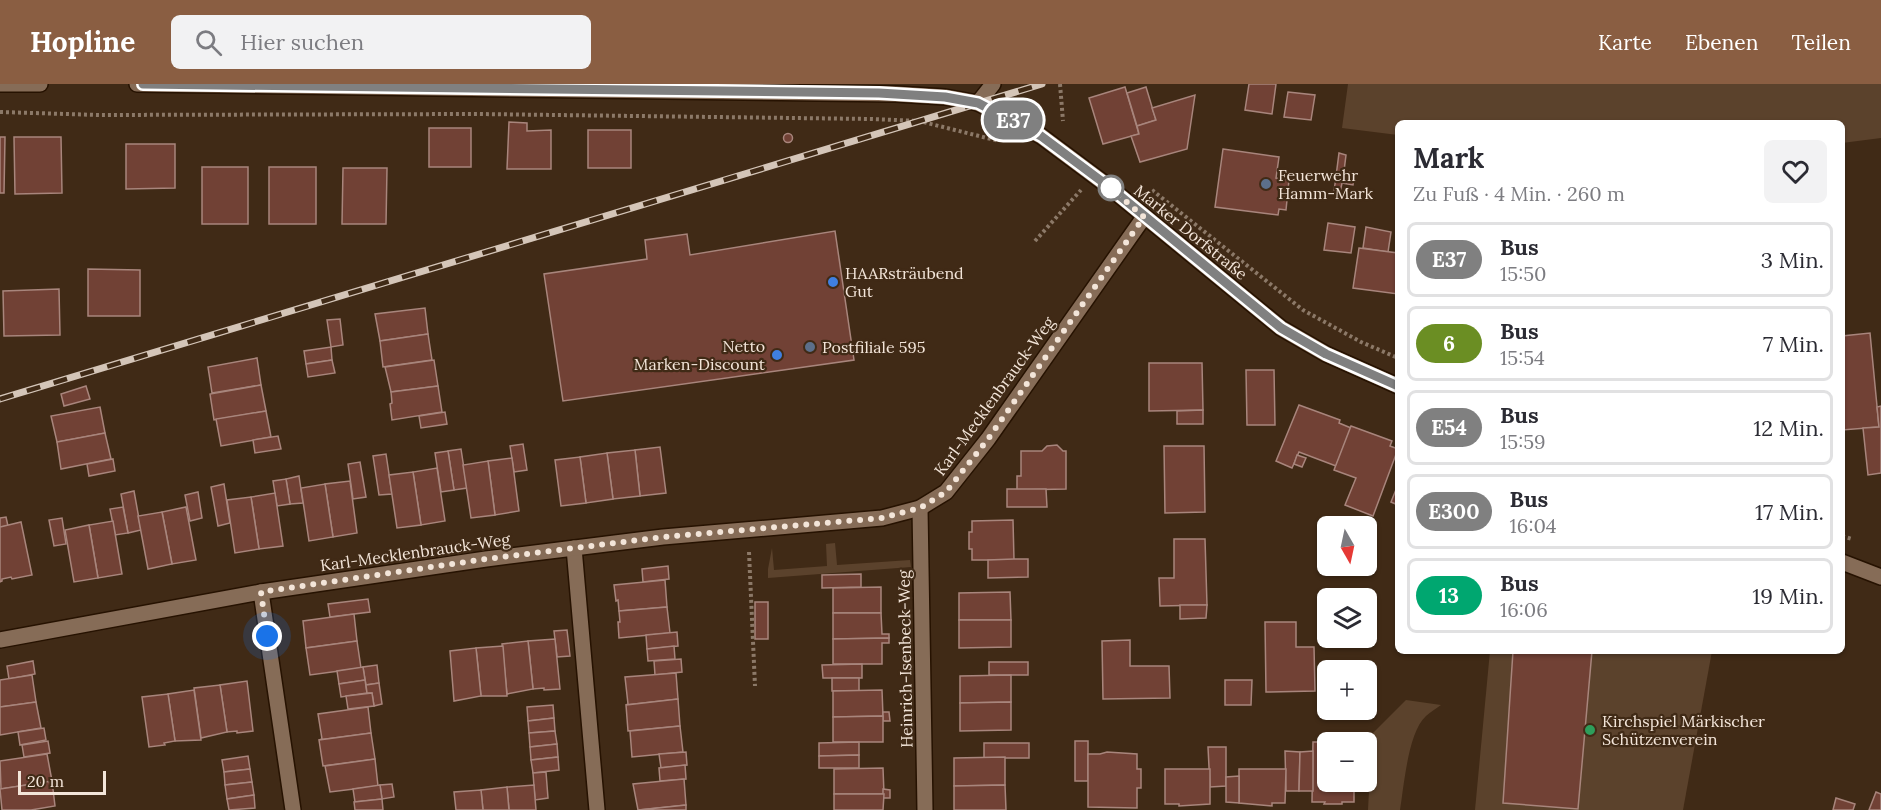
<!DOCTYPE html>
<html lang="de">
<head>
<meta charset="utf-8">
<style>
  :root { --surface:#fff; --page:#f2f2f3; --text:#2b2b33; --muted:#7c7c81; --line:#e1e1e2; --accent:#8a5e42 }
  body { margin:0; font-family:Lora,serif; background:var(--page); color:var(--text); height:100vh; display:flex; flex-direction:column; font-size:22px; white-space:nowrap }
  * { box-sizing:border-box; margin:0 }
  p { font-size:20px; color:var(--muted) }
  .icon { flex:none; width:33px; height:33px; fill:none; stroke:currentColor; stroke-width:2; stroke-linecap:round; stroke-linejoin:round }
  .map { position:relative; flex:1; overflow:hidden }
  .drawer { position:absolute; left:1395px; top:36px; width:450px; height:534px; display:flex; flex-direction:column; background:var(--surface); border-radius:9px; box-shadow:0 2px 4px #0004 }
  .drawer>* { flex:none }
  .badge { padding:0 12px; border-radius:20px; font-size:21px; line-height:39px }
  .needle { width:39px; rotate:171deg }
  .buttons { position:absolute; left:1317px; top:432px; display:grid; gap:12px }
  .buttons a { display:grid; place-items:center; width:60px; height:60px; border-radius:9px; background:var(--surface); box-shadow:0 2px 4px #0004; font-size:30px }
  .scale { position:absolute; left:18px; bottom:15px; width:88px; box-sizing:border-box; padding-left:6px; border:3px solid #f3e5d9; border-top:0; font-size:16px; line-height:21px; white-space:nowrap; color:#f3e5d9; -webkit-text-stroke:4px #402a16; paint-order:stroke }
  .you { position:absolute; width:30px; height:30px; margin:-15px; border:4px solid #fff; border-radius:50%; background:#1a73e8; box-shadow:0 0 0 9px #1a73e833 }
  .map>.badge { position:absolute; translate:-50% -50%; box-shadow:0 0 0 3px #fff }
  .round { display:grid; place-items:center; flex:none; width:63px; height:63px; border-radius:9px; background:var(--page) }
  .overview { display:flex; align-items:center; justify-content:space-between; height:102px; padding:0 18px }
  h1 { font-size:28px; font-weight:700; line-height:45px }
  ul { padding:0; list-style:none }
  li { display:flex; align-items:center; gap:18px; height:75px; margin:0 12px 9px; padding:0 6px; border:3px solid var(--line); border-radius:9px }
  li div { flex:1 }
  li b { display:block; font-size:22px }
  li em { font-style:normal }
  li .badge { min-width:66px; font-weight:700; text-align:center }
  header { display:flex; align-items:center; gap:36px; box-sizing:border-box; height:84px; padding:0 30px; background:var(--accent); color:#fff }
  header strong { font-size:28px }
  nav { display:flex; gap:33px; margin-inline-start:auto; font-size:21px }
  .search { width:420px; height:54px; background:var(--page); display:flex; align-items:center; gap:15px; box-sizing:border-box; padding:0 21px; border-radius:9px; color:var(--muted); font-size:22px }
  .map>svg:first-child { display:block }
  .green { fill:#5b422c }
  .building { fill:#714135; stroke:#a8857c; stroke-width:1.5 }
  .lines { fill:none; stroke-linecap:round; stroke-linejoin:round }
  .street-casing { stroke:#261201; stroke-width:18 }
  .path { stroke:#8c7968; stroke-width:4; stroke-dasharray:3 3; stroke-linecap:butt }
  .street { stroke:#866c57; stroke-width:15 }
  .rail-casing { stroke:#d4c5b8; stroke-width:7 }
  .rail { stroke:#402a16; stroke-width:4.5; stroke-dasharray:14; stroke-linecap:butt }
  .line-casing { stroke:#fff; stroke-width:14 }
  .line { stroke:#808080; stroke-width:9 }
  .walk { stroke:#f3e5d9; stroke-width:6; stroke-dasharray:0 10.8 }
  .service-dot { fill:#5c6f8a; stroke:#402a16; stroke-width:2 }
  .stop-dot { fill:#fff; stroke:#808080; stroke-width:3 }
  .shop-dot { fill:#3f7fe0; stroke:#402a16; stroke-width:2 }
  .leisure-dot { fill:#2e9e5b; stroke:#402a16; stroke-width:2 }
  .labels { text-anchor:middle; stroke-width:4.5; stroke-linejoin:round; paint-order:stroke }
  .poi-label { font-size:16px; fill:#f3e5d9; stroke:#402a16; text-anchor:start }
  .street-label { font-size:16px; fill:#f3e5d9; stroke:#402a16 }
</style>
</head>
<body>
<header>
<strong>Hopline</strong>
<div class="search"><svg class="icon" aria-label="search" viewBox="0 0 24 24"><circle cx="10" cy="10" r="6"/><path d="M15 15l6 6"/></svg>Hier suchen</div>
<nav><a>Karte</a><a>Ebenen</a><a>Teilen</a></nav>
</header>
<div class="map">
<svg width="1881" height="726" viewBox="0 0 1881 726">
  <rect width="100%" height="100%" fill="#402a16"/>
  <g class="green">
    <path d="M1348,0H1881V54L1842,59V39H1398V51L1342,44Z"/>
    <path d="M835,459L837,481L910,476L911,483L768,494V485L772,464L774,486L827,482L826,460Z"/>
    <path d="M1490,567H1712L1683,726H1475Z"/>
    <path d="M1406,616L1441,621C1436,625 1430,628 1426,632C1408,648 1404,702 1400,726H1368L1372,650Z"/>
  </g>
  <g class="building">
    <path d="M1249,0H1276L1272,30L1245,26Z"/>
    <path d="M1125,3L1139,50L1103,60L1089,14Z"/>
    <path d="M1146,3L1156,36L1137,42L1127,9Z"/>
    <path d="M1288,8L1315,11L1311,36L1284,33Z"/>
    <path d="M1195,11L1187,65L1140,78L1131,52L1139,50L1137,42L1156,36L1152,24Z"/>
    <path d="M509,38L527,39V47L551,46V85H507Z"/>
    <rect x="429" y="44" width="42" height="39"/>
    <rect x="588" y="46" width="43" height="38"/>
    <circle cx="788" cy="54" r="4.5"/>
    <path d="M0,53H5L4,109H0Z"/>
    <path d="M14,53H61L62,109L15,110Z"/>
    <path d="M126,60H175V104L126,105Z"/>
    <path d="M1223,65L1279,73L1276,94L1289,96L1286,126L1279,125L1278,131L1215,123Z"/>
    <path d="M1339,69L1346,71L1344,87L1355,89L1353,101L1342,99L1340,109L1334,108Z"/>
    <rect x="202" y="83" width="46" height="57"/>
    <rect x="269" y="83" width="47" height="57"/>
    <path d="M343,84H387L386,140H342Z"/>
    <path d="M1328,139L1355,143L1351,169L1324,166Z"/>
    <path d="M1366,143L1391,148L1388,168L1363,164Z"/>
    <path d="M835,147L854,276L563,317L544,190L647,175L645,156L687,150L690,171Z"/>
    <path d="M1359,164L1398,169V210L1353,204Z"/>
    <path d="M88,185L140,186V232H88Z"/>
    <path d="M59,205L60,251L4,252L3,207Z"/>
    <path d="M425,224L428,250L380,257L375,230Z"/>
    <path d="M340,235L343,261L331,263L327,236Z"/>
    <path d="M1870,249L1879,343L1842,346V252Z"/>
    <path d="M428,250L432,276L383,283L380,257Z"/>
    <path d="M331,263L332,276L306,280L304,267Z"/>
    <path d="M257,274L261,301L212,309L208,283Z"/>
    <path d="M332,276L335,289L308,293L306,280Z"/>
    <path d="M434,276L438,302L391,308L385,283Z"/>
    <path d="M1149,279H1202L1203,326L1149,327Z"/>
    <path d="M1246,286H1274L1275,341H1247Z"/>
    <path d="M261,301L266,327L214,336L210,310Z"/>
    <path d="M86,302L90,315L64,322L61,310Z"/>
    <path d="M438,302L442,328L392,336L390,320L392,319L391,308Z"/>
    <path d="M1299,321L1340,336L1339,339L1351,344L1336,382L1299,368L1292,384L1276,377Z"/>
    <path d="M1881,322V389L1868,391L1863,344L1879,343L1877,323Z"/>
    <path d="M100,323L105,349L57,358L51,332Z"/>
    <path d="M1203,326V340H1177V327Z"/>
    <path d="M266,327L271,353L221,362L216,335Z"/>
    <path d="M445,328L447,340L421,344L419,332Z"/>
    <path d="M1351,342L1392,357L1390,362L1398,365L1373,432L1345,421L1356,394L1334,386Z"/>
    <path d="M105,349L111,375L61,385L57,358Z"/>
    <path d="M278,352L281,365L255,369L253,356Z"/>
    <path d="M523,360L527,386L514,388L510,362Z"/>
    <path d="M1057,361L1063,367H1066V405L1017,406V392H1021V367H1042L1047,362Z"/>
    <path d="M1164,362H1204L1205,428L1165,429Z"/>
    <path d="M660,363L666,409L640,412L635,366Z"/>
    <path d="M461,365L467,404L454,406L448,367Z"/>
    <path d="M635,366L640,412L613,415L607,369Z"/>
    <path d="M448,367L454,406L441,408L435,369Z"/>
    <path d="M607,369L613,415L586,419L580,373Z"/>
    <path d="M386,370L392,410L379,411L373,372Z"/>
    <path d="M1297,371L1306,374L1302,383L1294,380Z"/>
    <path d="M580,373L586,419L561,422L555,376Z"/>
    <path d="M512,374L519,427L495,431L488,377Z"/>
    <path d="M113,375L115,387L89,392L87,380Z"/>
    <path d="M488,377L495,431L471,434L463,381Z"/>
    <path d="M360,378L366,413L353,415L348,380Z"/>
    <path d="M437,384L445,437L421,441L413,388Z"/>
    <path d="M413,388L421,441L397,444L389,391Z"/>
    <path d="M299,392L303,419L290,420L286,395Z"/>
    <path d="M286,395L290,420L277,422L273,397Z"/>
    <path d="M350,397L357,449L333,453L325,400Z"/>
    <path d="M224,400L230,439L218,442L211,403Z"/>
    <path d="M325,400L333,453L309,457L301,404Z"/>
    <path d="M1397,403L1398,404V421L1391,418Z"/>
    <path d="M1007,405H1046L1047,423H1007Z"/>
    <path d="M134,407L141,446L128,449L121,410Z"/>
    <path d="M198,408L202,434L190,437L185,411Z"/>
    <path d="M275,409L283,462L259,465L251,413Z"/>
    <path d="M251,413L259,465L235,469L227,416Z"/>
    <path d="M123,423L128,449L115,451L110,425Z"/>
    <path d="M186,423L196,476L172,480L162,428Z"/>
    <path d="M162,428L172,480L148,485L138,432Z"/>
    <path d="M6,433L8,442L0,443V434Z"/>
    <path d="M62,434L66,460L54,462L49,436Z"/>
    <path d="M1013,436L1014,476H972V465H969V448H972V437Z"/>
    <path d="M113,437L122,490L98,494L89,441Z"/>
    <path d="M21,438L32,491L12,495L11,493L2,495V497L0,498V443Z"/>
    <path d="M89,441L98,494L74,498L65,446Z"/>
    <path d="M1174,455H1205L1207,521L1160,522L1159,494H1174Z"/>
    <path d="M1014,475H1028V493L988,494V476Z"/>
    <path d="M668,482L669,495L643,498L642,485Z"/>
    <path d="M861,490V503L822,504V491Z"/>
    <path d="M665,496L667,523L619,527L618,516L616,517L614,501Z"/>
    <path d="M881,503V529H833V504Z"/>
    <path d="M1010,508L1011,536H959V509Z"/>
    <path d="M368,515L370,528L330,533L328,520Z"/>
    <rect x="755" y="518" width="13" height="37"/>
    <path d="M1180,521H1207L1206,534L1180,535Z"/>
    <path d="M667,523L670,549L619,554L618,538H620L619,527Z"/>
    <path d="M833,529H881L882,550H889V554L833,555Z"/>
    <path d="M354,530L357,557L306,564L303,537Z"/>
    <path d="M959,536H1011V563L959,564Z"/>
    <path d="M1265,538H1296V563H1314L1315,607L1266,608Z"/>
    <path d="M567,546L570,572L557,573L554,547Z"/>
    <path d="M677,548L678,562L647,565L646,551Z"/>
    <path d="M889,554V559H882V580H833V555Z"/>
    <path d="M555,555L560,605L544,606V604L533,605L528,557Z"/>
    <path d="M1130,556V582H1169L1170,614L1103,615L1102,557Z"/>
    <path d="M357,557L361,584L310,591L306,564Z"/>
    <path d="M528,557L533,605L507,610L502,560Z"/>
    <path d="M503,562L507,612H481L476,564Z"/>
    <path d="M674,562L675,575L648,577L647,565Z"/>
    <path d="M476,564L481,612L454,617L450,567Z"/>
    <path d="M1513,567H1592L1578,725L1503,719Z"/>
    <path d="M681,575L682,588L655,591L654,577Z"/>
    <path d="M33,577L35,590L9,595L7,582Z"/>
    <rect x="989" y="578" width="39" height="13"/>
    <path d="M862,580V594H823L822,581Z"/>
    <path d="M377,581L379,599L366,601L363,583Z"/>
    <path d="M363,583L365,596L339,600L337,587Z"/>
    <path d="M676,589L678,615L626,621L628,620L625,593Z"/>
    <path d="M32,591L36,618L0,623V596Z"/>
    <path d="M1011,591V618L960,619V592Z"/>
    <rect x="832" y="594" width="27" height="13"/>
    <path d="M365,596L367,609L341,613L339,600Z"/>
    <path d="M1225,596H1252L1251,621H1225Z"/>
    <path d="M247,597L253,647L237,649V647L227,648L220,601Z"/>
    <path d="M379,599L382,620L374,622L372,609H367L366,601Z"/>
    <path d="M220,601L227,648L201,654L194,604Z"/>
    <path d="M194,606L201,656L175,657L168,610Z"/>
    <path d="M882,606L883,632L833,633V607Z"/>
    <path d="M372,609L374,622L348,625L346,612Z"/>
    <path d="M168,610L175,657L164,659L165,661L149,663L142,613Z"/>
    <path d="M678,615L680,642L628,647L626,621Z"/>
    <path d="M36,618L41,644L0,651V623Z"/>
    <path d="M1011,618V646L960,647V619Z"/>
    <path d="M553,621L554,634L528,637L527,623Z"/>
    <path d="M368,623L371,649L319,656L322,655L318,630Z"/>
    <path d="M883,628H889L890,637H883Z"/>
    <path d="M883,632V658H833V633Z"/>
    <path d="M554,634L555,647L529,649L528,637Z"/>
    <path d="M680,642L683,668L632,673L630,647Z"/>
    <path d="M44,644L46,656L20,661L18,648Z"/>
    <path d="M555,647L557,660L530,663L529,649Z"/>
    <path d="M371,649L375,675L323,682L319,656Z"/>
    <path d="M48,657L50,669L24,673L22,661Z"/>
    <rect x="1075" y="657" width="13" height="40"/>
    <path d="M859,658V671L819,672V659Z"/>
    <path d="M1313,658H1355H1328V698H1354V718H1342V720H1324L1325,718H1312Z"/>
    <rect x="984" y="659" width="45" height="15"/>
    <path d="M557,660L558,673L531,676L530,663Z"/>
    <path d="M1208,663H1226V702L1210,703Z"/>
    <path d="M1285,667L1300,668L1299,707H1286Z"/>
    <path d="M1313,667V707H1299L1300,668Z"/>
    <path d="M686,668L687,681L661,684L659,670Z"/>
    <path d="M1107,668L1137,670V685H1141V704H1137V724L1088,723V670H1100Z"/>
    <path d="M47,670L52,697L1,705L0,677Z"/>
    <path d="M859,671V684H819V672Z"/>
    <path d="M248,672L250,685L224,688L222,676Z"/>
    <path d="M558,673L559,686L533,689L531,676Z"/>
    <path d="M1005,673V701L954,702V674Z"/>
    <path d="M375,675L378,702L330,708L325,682Z"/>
    <path d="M685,681L686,695L660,697L659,684Z"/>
    <path d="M883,684L884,710H834V685Z"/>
    <path d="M250,685L252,698L225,701L224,688Z"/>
    <path d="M1165,685H1210V720L1179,722V720H1165Z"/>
    <path d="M1239,685H1286L1285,719H1272V722L1239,719Z"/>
    <path d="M546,688L548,714L535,716L533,689Z"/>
    <path d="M1239,692V719L1226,718V693Z"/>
    <path d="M684,695L686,721L638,726L633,700Z"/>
    <path d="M52,697L55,722L31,726H2L0,705Z"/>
    <path d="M252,698L254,711L227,715L225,701Z"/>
    <path d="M392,700L394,713L382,715L380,701Z"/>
    <path d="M380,701L382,715L355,718L353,705Z"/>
    <path d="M534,701L536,726H509L507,703Z"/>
    <path d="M1005,701L1006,726H954V702Z"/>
    <path d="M507,703L509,726H483L481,706Z"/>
    <path d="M883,705L890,706V714H883Z"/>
    <path d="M481,706L483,726H456L454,708Z"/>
    <path d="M1876,708L1881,710V726H1869Z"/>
    <path d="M834,710H884L883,726H834Z"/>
    <path d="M254,711L255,724L229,726L227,715Z"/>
    <path d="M1836,714L1855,720L1853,726H1833Z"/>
    <path d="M382,715L383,726H355L354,718Z"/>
    <path d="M686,721V726H639Z"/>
  </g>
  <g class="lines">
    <g class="street-casing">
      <g id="street">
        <path d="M0,0H40"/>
        <path d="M137,0L896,10L945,13L978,19L1041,52L1108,102L1281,244L1326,270L1398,302"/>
        <path d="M978,19L993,0"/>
        <path d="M920,424L925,726"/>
        <path d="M574,464L597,726"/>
        <path d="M1842,478L1881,493"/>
        <path d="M261,508L293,726"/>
        <path d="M0,556L261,508L486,475L663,453L882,434L920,424L946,408L988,355L1144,133"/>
      </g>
    </g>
    <g class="path">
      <path d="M1060,0L1063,37"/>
      <path d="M0,28L99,31L478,30L872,35L919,37L999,57"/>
      <path d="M1152,106L1303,226L1361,258L1398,274"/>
      <path d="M1035,157L1081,106"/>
      <path d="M1842,452L1852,455"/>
      <path d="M749,468L755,602"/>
    </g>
    <use href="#street" class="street"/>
    <g class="rail-casing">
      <path id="rail" d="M0,315L1042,0"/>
    </g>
    <use href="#rail" class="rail"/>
  </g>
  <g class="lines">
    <g class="line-casing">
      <path id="line" d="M143,0L879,9L945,13L978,19L1041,52L1108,102L1281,244L1326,270L1398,302"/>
    </g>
    <use href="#line" class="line"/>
    <path class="walk" d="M267,552L261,508L486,475L663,453L882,434L920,424L946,408L988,355L1144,133L1108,102L1111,104"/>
  </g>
  <g class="service-dot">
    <circle cx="1266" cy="100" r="6"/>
    <circle cx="810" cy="263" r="6"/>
  </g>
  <circle class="stop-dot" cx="1111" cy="104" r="12"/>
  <g class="shop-dot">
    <circle cx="833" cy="198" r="6"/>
    <circle cx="777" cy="271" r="6"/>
  </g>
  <circle class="leisure-dot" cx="1590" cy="646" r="6"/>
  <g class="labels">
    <g class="poi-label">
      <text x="1278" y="97">Feuerwehr<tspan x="1278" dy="18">Hamm-Mark</tspan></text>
      <text x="845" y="195">HAARsträubend<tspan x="845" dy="18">Gut</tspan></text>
      <text x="765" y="268" text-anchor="end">Netto<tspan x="765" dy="18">Marken-Discount</tspan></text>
      <text x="822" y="269">Postfiliale 595</text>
      <text x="1602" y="643">Kirchspiel Märkischer<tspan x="1602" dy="18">Schützenverein</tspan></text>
    </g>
    <g class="street-label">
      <text transform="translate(1191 148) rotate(39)" y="6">Marker Dorfstraße</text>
      <text transform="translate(994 312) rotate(-54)" y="6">Karl-Mecklenbrauck-Weg</text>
      <text transform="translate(415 468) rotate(-8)" y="6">Karl-Mecklenbrauck-Weg</text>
      <text transform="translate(905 575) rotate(-91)" y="6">Heinrich-Isenbeck-Weg</text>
    </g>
  </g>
</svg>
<div class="buttons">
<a><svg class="needle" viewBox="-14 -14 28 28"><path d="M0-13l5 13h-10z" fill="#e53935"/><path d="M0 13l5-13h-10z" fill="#7c7c81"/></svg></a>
<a><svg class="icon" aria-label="layers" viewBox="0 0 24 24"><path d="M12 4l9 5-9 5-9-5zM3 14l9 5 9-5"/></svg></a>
<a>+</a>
<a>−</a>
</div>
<div class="scale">20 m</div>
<div class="you" style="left:267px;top:552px"></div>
<b class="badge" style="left:1013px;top:36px;background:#808080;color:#fff">E37</b>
<section class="drawer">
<div class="overview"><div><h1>Mark</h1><p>Zu Fuß · 4 Min. · 260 m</p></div><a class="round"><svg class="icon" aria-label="heart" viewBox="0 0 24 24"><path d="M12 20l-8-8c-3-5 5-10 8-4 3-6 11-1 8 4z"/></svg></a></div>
<ul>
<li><span class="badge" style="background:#808080;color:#fff">E37</span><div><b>Bus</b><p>15:50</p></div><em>3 Min.</em></li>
<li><span class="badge" style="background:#6b8e23;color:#fff">6</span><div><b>Bus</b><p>15:54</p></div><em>7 Min.</em></li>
<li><span class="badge" style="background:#808080;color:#fff">E54</span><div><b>Bus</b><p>15:59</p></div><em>12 Min.</em></li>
<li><span class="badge" style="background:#808080;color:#fff">E300</span><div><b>Bus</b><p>16:04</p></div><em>17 Min.</em></li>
<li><span class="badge" style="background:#00a770;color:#fff">13</span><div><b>Bus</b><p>16:06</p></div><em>19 Min.</em></li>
</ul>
</section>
</div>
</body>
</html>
